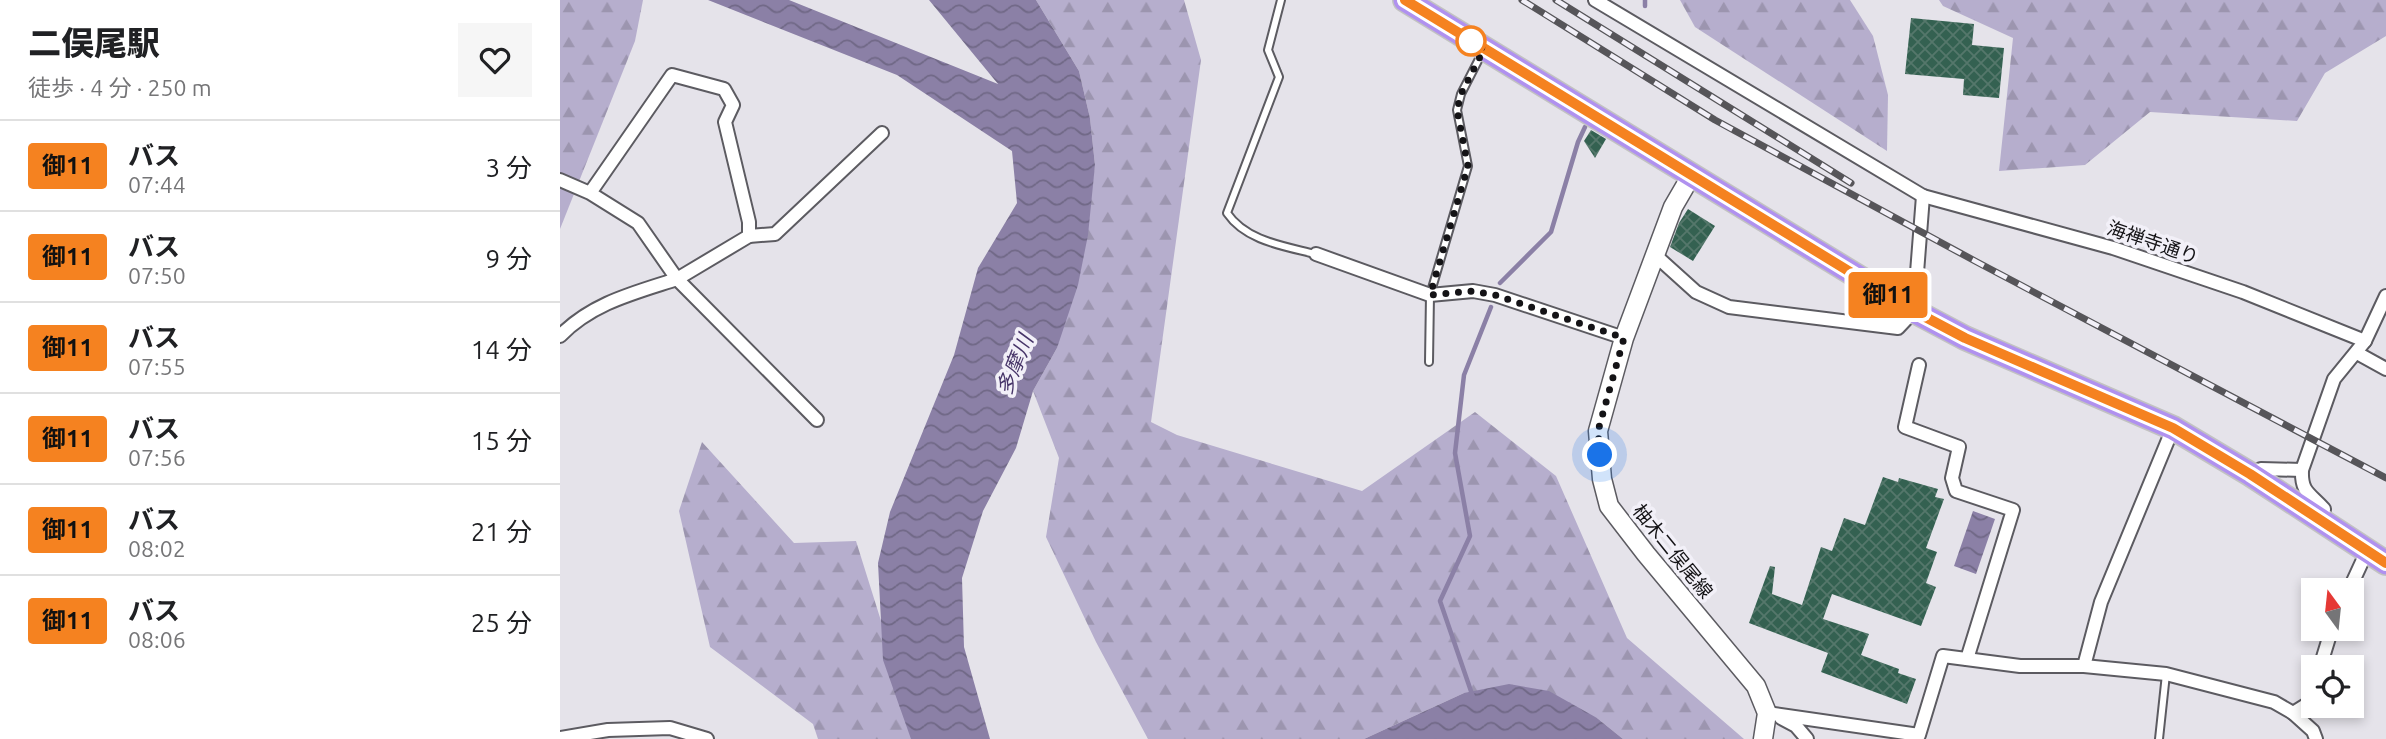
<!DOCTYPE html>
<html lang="ja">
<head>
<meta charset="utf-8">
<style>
  :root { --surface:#fff; --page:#f6f6f6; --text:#202124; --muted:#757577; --line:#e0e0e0 }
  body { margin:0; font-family:Ubuntu,"Noto Sans JP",sans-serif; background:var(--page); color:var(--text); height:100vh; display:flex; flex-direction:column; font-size:26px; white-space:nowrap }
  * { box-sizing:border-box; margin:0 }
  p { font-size:23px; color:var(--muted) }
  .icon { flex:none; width:38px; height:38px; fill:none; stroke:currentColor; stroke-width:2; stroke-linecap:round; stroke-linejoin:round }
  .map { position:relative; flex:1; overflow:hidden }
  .side { display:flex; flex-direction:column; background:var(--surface); width:560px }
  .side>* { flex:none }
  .badge { padding:0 14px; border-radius:5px; font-size:24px; line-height:46px }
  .needle { width:46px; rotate:345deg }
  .controls { position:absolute; left:1741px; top:578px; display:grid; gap:14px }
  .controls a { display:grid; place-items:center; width:63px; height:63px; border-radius:0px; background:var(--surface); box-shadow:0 4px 10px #0003; font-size:35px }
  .you { position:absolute; width:35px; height:35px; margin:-18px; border:5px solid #fff; border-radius:50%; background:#1a73e8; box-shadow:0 0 0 10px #1a73e833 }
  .map>.badge { position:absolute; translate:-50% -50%; box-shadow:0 0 0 4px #fff }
  .round { display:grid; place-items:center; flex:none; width:74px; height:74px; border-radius:0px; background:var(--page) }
  .headline { display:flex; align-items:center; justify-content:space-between; height:119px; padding:0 28px }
  h1 { font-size:33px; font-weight:800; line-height:52px }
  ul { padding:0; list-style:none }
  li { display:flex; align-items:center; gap:21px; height:91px; padding:0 28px; border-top:2px solid var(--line) }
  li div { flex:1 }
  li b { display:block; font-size:26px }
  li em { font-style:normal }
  li .badge { min-width:77px; font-weight:700; text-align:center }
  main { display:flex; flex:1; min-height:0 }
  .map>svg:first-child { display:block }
  .forest { fill:url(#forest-firs) }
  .water { fill:url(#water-waves) }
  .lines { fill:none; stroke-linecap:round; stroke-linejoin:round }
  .stream { stroke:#8b80a6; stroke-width:4.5 }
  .building { fill:url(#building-cross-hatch) }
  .lane-casing { stroke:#5c5b61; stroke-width:10 }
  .street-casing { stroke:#5c5b61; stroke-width:16 }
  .secondary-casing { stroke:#5c5b61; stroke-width:21 }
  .highway-casing { stroke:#c2c2c2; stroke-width:26 }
  .lane { stroke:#fff; stroke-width:6 }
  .street { stroke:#fff; stroke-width:12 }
  .secondary { stroke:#fff; stroke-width:18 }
  .highway { stroke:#b091ef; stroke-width:23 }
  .rail-casing { stroke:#565559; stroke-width:7 }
  .rail { stroke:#f2f0f8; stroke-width:4.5; stroke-dasharray:13; stroke-linecap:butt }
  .line-casing { stroke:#fff; stroke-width:16 }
  .line { stroke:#f58220; stroke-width:10 }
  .walk { stroke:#141316; stroke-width:7; stroke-dasharray:0 12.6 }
  .stop-dot { fill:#fff; stroke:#f58220; stroke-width:3.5 }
  .labels { text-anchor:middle; stroke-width:7; stroke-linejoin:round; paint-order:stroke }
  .street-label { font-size:19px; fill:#141316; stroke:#f2f0f8 }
  .water-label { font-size:21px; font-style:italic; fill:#473569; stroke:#f2f0f8 }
</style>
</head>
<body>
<main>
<section class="side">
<div class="headline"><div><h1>二俣尾駅</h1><p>徒歩 · 4 分 · 250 m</p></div><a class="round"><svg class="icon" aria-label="heart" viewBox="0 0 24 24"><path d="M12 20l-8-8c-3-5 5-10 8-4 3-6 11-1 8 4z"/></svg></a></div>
<ul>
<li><span class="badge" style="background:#f58220;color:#111">御11</span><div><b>バス</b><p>07:44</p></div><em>3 分</em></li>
<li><span class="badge" style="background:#f58220;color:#111">御11</span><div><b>バス</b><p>07:50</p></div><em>9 分</em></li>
<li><span class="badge" style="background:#f58220;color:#111">御11</span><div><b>バス</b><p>07:55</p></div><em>14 分</em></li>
<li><span class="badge" style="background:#f58220;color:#111">御11</span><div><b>バス</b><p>07:56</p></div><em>15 分</em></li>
<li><span class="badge" style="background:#f58220;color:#111">御11</span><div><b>バス</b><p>08:02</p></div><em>21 分</em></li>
<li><span class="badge" style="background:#f58220;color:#111">御11</span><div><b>バス</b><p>08:06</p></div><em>25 分</em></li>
</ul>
</section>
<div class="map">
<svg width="1826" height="739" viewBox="0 0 1826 739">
  <defs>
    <pattern id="forest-firs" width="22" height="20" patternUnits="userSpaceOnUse" patternTransform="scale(1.75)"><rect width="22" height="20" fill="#b6aecd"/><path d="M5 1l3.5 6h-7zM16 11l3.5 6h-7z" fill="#9c95af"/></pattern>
    <pattern id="water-waves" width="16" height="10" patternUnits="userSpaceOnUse" patternTransform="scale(1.75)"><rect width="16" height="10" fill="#8b80a6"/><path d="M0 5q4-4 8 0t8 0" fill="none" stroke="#706886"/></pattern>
    <pattern id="building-cross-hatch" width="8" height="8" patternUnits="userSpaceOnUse" patternTransform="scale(1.75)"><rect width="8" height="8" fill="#346151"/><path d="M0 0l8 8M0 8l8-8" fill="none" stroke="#55776b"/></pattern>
  </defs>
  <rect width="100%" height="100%" fill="#e5e3ea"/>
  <g class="forest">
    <path d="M0,0H83L75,41L0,229Z"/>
    <path d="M476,0H624L641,60L591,422L617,435L802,491L915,412L996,476L1067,638L1184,739H1063L1037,718L904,693L804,739H588L536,642L486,537L499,458L473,391L497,348L530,198L535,165L530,118L519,71Z"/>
    <path d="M1120,0H1290L1313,36L1328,95L1327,151L1135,27Z"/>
    <path d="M1379,0H1826V36L1765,73L1737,121L1590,112L1525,165L1439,171L1453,38L1383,6Z"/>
    <path d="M142,442L234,543L296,541L358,739H258L253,724L150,647L119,511Z"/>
  </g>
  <g class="water">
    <path d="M148,0H229L438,84L369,0H476L519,71L530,118L535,165L528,235L518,285L497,348L473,391L456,448L423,511L402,578L404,647L430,739H351L323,660L318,563L330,512L394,355L418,268L457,203L452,151L337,75Z"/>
    <path d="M1413,511L1435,519L1416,574L1394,566Z"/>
    <path d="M949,684L989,691L1037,718L1063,739H804L904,693Z"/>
  </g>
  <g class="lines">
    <g class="stream">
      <path d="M1085,0V6"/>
      <path d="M940,283L991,232L1018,142L1025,127"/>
      <path d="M913,697L880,601L910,536L895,453L904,375L931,307"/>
    </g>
  </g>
  <g class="building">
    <path d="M1351,18L1414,24L1412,45L1444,48L1439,98L1403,95L1404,79L1345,74Z"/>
    <path d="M1031,130L1046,139L1035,158L1024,141Z"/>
    <path d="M1128,209L1155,226L1133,261L1110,247L1119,223Z"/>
    <path d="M1323,477L1338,482L1339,478L1378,489L1375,497L1384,499L1366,548L1377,552L1366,583L1376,587L1361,626L1272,594L1263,619L1309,634L1301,655L1339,669L1338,673L1356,679L1347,704L1261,672L1268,653L1189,623L1210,566L1215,567L1212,594L1242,605L1261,547L1272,551L1284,518L1305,525Z"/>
  </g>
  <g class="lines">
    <g class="lane-casing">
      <g id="lane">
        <path d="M721,0L708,50L719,77L667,213C686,241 724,246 755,254"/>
        <path d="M869,362L870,295L908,166L897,110L901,94L922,53"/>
        <path d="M1599,739L1606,674"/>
      </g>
    </g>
    <g class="street-casing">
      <g id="street">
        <path d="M1035,0L1363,196L1553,248L1683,292L1805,341"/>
        <path d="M0,180L30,193L78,223L117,279L189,236V222L165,122L173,105L164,89L112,75L30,193"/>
        <path d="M189,236L215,234L322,133"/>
        <path d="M756,254L870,295L913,291L935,295L1064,338"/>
        <path d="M1095,255L1136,292L1169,307L1338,328L1354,311L1363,196"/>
        <path d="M0,336C32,303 74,293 117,279L257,420"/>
        <path d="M1797,353L1826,369"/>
        <path d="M1359,365L1345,427L1399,447L1392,478L1396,491L1453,510L1407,659"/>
        <path d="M1742,470C1741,493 1750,493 1764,509L1762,521"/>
        <path d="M1691,474L1701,469L1742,470L1774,379L1805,341L1826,296"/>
        <path d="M1789,590L1807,551"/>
        <path d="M1524,666L1541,602L1613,428"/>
        <path d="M1760,667L1772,628"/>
        <path d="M1207,713L1359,735L1383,656L1460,666H1524L1606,674L1714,702L1733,713L1753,731L1756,739"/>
        <path d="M1733,713L1749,703L1754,687"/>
        <path d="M1221,718L1236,726L1247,739"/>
        <path d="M0,738L48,730L110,728L147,739"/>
      </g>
    </g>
    <g class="secondary-casing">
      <path id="secondary" d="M1131,176L1113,207L1064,338L1038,431L1042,479L1049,506L1086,554L1196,686L1207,713L1203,739"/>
    </g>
    <g class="highway-casing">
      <path id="highway" d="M845,0L1354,311L1405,338L1613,428L1690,474L1826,563"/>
    </g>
    <use href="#lane" class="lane"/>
    <use href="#street" class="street"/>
    <use href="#secondary" class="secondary"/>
    <use href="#highway" class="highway"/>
    <g class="rail-casing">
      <g id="rail">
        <path d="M962,0L1155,120L1415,261L1826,478"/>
        <path d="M996,0L1291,183"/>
      </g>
    </g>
    <use href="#rail" class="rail"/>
  </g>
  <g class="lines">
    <g class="line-casing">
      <path id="line" d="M845,0L1354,311L1405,338L1613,428L1690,474L1826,563"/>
    </g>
    <use href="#line" class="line"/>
    <path class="walk" d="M911,41L924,49L901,94L897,110L908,166L870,295L913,291L935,295L1064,338L1038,431L1040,455"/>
  </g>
  <circle class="stop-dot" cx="911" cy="41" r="14"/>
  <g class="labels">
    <g class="street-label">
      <text transform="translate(1593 242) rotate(19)" y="7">海禅寺通り</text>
      <text transform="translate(1113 551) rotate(51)" y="7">柚木二俣尾線</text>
    </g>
    <g class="water-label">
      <text transform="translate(455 365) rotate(-68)" y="7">多摩川</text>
    </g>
  </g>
</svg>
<div class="controls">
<a><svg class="needle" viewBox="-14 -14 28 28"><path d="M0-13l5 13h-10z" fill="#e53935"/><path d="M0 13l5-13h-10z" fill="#757577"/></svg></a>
<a><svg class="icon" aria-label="locate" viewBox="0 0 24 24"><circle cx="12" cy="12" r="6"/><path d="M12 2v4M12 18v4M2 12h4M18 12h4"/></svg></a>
</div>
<div class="you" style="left:1040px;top:455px"></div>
<b class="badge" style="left:1328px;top:295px;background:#f58220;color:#111">御11</b>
</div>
</main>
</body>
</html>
